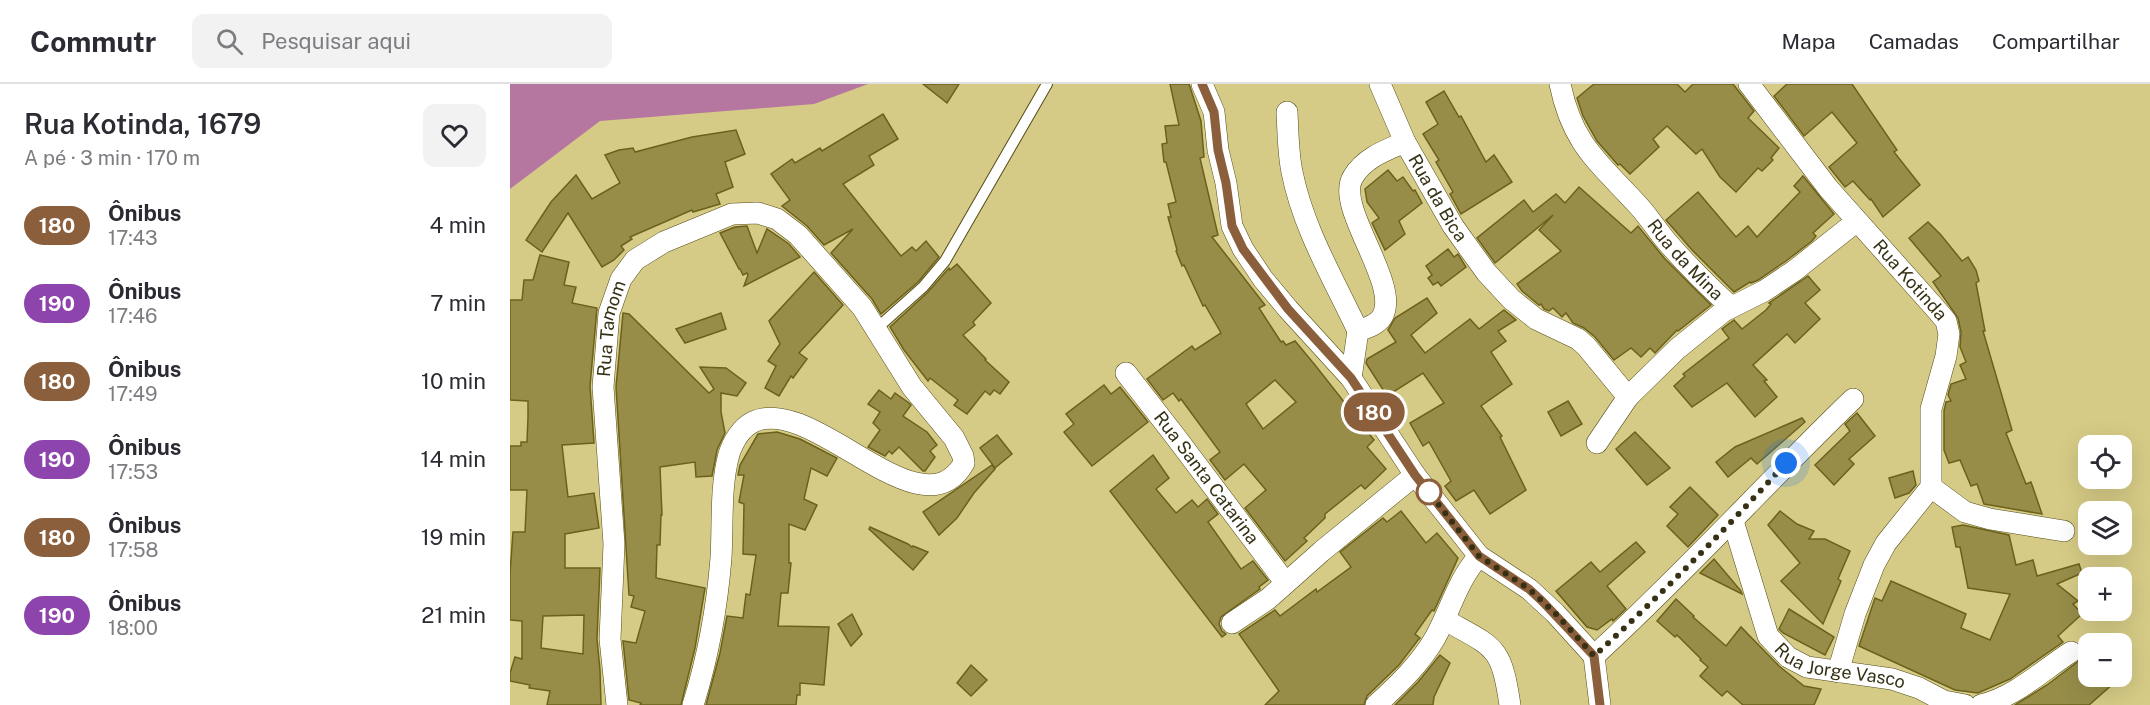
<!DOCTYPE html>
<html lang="pt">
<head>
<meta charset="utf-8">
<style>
  :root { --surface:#fff; --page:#f2f2f3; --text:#2b2b33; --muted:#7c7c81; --line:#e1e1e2 }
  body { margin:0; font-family:"Public Sans",sans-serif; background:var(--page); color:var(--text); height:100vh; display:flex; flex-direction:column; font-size:22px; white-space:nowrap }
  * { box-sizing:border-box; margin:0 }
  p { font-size:20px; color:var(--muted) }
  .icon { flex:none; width:33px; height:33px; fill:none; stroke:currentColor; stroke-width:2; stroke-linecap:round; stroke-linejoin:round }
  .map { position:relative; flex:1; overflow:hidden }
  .drawer { display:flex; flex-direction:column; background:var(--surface); width:510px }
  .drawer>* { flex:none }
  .badge { padding:0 12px; border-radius:20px; font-size:21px; line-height:39px }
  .buttons { position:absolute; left:1568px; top:351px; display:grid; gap:12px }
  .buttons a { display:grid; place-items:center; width:54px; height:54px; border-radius:12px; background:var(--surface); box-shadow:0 6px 24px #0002; font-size:30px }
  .you { position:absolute; width:30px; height:30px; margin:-15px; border:4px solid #fff; border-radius:50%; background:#1a73e8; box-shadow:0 0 0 9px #1a73e833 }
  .map>.badge { position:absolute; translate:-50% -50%; box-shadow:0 0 0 3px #fff }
  .round { display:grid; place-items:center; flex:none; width:63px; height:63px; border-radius:12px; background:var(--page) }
  .overview { display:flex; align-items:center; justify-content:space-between; height:102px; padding:0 24px }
  h1 { font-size:28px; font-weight:600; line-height:45px }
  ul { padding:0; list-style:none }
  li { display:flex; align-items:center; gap:18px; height:78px; padding:0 24px }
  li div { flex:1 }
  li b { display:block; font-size:22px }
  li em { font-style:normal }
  li .badge { min-width:66px; font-weight:700; text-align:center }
  header { display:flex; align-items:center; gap:36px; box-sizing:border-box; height:84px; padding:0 30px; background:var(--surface); border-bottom:2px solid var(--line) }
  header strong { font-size:28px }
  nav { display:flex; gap:33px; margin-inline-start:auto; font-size:21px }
  .search { width:420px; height:54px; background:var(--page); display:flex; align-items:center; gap:15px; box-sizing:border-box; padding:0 21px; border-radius:12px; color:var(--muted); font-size:22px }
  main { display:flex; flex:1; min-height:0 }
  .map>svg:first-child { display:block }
  .forest { fill:#b577a0 }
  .building { fill:#978d49; stroke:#6c611b; stroke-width:1.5; fill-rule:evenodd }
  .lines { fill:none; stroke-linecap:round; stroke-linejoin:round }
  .service-casing { stroke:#544c18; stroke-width:12 }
  .minor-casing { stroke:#544c18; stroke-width:22 }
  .service { stroke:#fff; stroke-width:10 }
  .minor { stroke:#fff; stroke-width:21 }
  .line-casing { stroke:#fff; stroke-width:14 }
  .line { stroke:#8b5e3c; stroke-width:9 }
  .walk { stroke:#363115; stroke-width:6; stroke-dasharray:0 10.8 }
  .stop-dot { fill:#fff; stroke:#8b5e3c; stroke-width:3 }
  .labels { text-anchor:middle; stroke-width:4.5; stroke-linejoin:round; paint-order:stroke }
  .street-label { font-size:18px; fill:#363115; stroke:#f0ebc9 }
</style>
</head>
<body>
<header>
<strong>Commutr</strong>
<div class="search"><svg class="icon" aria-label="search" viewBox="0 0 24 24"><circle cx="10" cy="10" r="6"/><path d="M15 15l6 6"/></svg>Pesquisar aqui</div>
<nav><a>Mapa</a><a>Camadas</a><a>Compartilhar</a></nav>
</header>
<main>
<section class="drawer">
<div class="overview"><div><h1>Rua Kotinda, 1679</h1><p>A pé · 3 min · 170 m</p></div><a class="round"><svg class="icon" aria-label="heart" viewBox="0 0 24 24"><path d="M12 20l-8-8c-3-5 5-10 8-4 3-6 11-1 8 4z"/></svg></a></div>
<ul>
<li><span class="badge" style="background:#8b5e3c;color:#fff">180</span><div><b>Ônibus</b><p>17:43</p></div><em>4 min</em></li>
<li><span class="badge" style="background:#8e44ad;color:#fff">190</span><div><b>Ônibus</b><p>17:46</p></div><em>7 min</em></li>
<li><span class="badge" style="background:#8b5e3c;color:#fff">180</span><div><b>Ônibus</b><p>17:49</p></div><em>10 min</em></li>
<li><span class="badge" style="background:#8e44ad;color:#fff">190</span><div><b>Ônibus</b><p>17:53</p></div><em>14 min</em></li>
<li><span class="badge" style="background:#8b5e3c;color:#fff">180</span><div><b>Ônibus</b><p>17:58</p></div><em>19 min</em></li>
<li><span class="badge" style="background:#8e44ad;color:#fff">190</span><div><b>Ônibus</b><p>18:00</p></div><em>21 min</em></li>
</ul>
</section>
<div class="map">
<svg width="1640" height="621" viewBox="0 0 1640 621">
  <rect width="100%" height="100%" fill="#d6cb86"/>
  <path class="forest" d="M0,0H358L304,20L90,37L0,105Z"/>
  <g class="building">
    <path d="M413,0H449L437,19Z"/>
    <path d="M660,0H679L691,37L694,73L690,74L708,151L702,153L755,221L749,224L771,258L773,257L776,261L785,257L805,281L864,356L857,363L876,385L855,405L851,401L815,430V434L794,454L797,457L775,477L735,424L756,406L734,380L715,396L700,376L710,368L671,315L669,317L663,309L653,316L637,295L682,262L685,266L711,249L695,221L693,222L674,181L672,182L666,167L667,166L658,133H661L658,120L666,118L656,78H654L652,60L657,59L655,42L669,41ZM765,296L786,318L753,345L736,320Z"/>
    <path d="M1084,0H1167L1175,8L1183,0H1223L1244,27L1238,34L1269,64L1261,74L1263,76L1252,87L1248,84L1226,108L1210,93L1192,65L1186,70L1157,42L1143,55L1149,63L1120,90L1110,80L1108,81L1087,57L1073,32L1067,14Z"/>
    <path d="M1277,0H1342L1387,66L1384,68L1410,101L1373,133L1361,115L1360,116L1343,97L1335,103L1319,83L1347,59L1322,28L1294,52L1264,12Z"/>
    <path d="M934,7L949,33L951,32L976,78L984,71L1002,98L951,130L940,110L943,108L926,78L929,76L913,50L928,40L916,18Z"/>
    <path d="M373,30L388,55L359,72L364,81L333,100L391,172L402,163L406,167L416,157L429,173L408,198L371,230L362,215L321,169L343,145L314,161L297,142L272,122L280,116L261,90L282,75L285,79L310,64L312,67Z"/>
    <path d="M226,46L235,70L215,78L223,103L206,110L210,120L183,128L182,126L120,153L122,155L111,162L114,166L104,176L92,183L58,129L32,168L16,156L41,118L66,91L82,115L110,99L95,71L109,66L123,64L125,68L182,53Z"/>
    <path d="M878,86L887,97L893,93L903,107L905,106L912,119L889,137L895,150L875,166L862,139L869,134L857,118L855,105Z"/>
    <path d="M1293,92L1324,130L1303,149L1306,152L1302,157L1276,177L1248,196L1241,199L1240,198L1224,208L1182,166L1156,136L1188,108L1226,153L1238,142L1247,153L1290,108L1284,102Z"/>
    <path d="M1069,103L1121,149L1128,142L1155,175L1201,221L1168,247L1167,246L1145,269L1140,264L1131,273L1121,264L1104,276L1085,253L1074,244L1063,239L1056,229L1052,233L1043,224L1039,227L1034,225L1031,220L1029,221L1012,207L1007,200L1051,167L1029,146L1043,131L985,179L967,154L1014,116L1023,128L1046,110L1055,119Z"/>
    <path d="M1418,138L1431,151L1452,177L1458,173L1466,186L1469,197L1466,199L1475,247H1473L1502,346L1496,349L1516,400L1521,398L1532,430L1474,420L1467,400L1461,402L1450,376L1439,379L1434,366V327L1436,318L1441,317L1438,311L1441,300L1456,295L1450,281L1456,278L1450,263L1451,248L1448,234L1423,198L1431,192L1399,154Z"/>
    <path d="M237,142L247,169L257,145L279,160L290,173L234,202L238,191L237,189L233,191L230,185H229L210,149L225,143Z"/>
    <path d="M938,165L944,173L948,170L956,183L931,202L928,198L923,201L918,194L922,191L916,182Z"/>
    <path d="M30,171L59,178L54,201L66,203L62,219L87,224L80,302L84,359L52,361L58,413L84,409L89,444L55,450V484H90L87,555L90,586L91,621H37L40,607L19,604L20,601L0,597V589L5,573L12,575V537L0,536V489L3,448H15L17,406H0V362H11V358H17L18,333V317L0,316V216H12L14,196H23ZM74,531L73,570L31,564L33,532Z"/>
    <path d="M447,180L481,219L463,238L465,241L453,251L476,275L475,276L499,298L490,310L484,306L480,311L475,307L457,330L444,321L448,316L420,294L418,297L394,266L380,243L418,208L439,184L440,186Z"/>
    <path d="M304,188L333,221L289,269L297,275L283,294L281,292L269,312L255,304L266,282L258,277L270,260L259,237Z"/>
    <path d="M1298,192L1310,206L1295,219L1310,235L1285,259L1277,250L1243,281L1257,296L1254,297L1267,313L1245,333L1217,299L1182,323L1164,302L1175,292L1173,290L1219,254L1212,245L1224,236L1232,245L1256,226L1261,220L1259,219Z"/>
    <path d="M917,214L927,229L901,251L915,269L960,235L969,245L994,226L1006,236L988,247L996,257L981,268L1002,300L971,322L992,352L990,353L1016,406L980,430L964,406L946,417L935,402L941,397L919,358L913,362L900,339L934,319L913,289L877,312L856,279L857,275L886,258L878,246L885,234Z"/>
    <path d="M113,229L119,230L199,309L204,305L190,283L216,284L236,299L227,312L211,309V328L215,349L207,366L202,392L186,393L185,378L150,383L152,431H151L150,461H147L146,494L195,504L185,564L171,621H130L131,619L119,616L113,557L126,559L135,527L121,523L124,512L119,511L106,303Z"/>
    <path d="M211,229L216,245L175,259L166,245Z"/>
    <path d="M594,301L601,310L610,303L638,338L582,382L554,348L564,340L556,330Z"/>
    <path d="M369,306L381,315L385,309L399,319L401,321L393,332L417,348L427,361L420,367L425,373L415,387H413L389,363L382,370L379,367L375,372L358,363L370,346L363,339L370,328L358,320Z"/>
    <path d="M1058,317L1072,340L1051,352L1038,328Z"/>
    <path d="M1347,329L1365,352L1339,375L1344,380L1324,401L1305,381L1340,347L1335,340Z"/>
    <path d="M1292,334L1295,338L1247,380L1241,374L1218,393L1206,378L1225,363Z"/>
    <path d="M267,348L290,355L327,374L317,392L301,384L294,415L307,421L295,446L279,440V479H281L278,509H271L268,542L319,543L314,601L290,599V611H287L286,621H196L210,569L217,532L233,534L236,510L240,511L246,471L233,470L234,420L229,418L234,391H228L230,381L248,350Z"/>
    <path d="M1125,348L1160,384L1137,401L1106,365Z"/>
    <path d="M487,351L502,370L485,384L470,364Z"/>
    <path d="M643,371L659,394L646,405L666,429L682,416L688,423L697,415L708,430L698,438L731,485L743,477L758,496L749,503L750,505L711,533L709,540L712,547L716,550L712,553L600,407Z"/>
    <path d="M482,381L485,385L464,409L447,434L429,451L413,428Z"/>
    <path d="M1403,387L1406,401L1399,409L1385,414L1379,394Z"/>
    <path d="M1180,403L1208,431L1178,463L1157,442L1168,430L1160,423Z"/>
    <path d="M891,427L916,459L927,449L948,474L924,527L922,526L905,550L910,554L908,556L889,581L857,612L854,621H755L769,607L729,550L765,526L770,532L806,505L807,508L841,483L830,468L873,434L877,438Z"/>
    <path d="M1270,427L1287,440L1304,447L1299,455H1315L1340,467L1328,495L1331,497L1313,540L1271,497L1290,479L1258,441Z"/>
    <path d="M1453,441L1499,451L1506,481L1523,476L1527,492L1569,480L1572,489L1547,500L1568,517L1563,520L1572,530L1548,552L1553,558L1500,595L1468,609L1445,606L1349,562L1365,514L1372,517L1381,497L1456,530L1451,544L1480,556L1500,510L1458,504L1450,463H1446L1442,443Z"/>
    <path d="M360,443L398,460L402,463L403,462L418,468L403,486L359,445Z"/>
    <path d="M1126,458L1135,468L1097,502L1116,525L1103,537L1102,535L1087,546L1077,543L1046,507L1081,478L1090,488Z"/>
    <path d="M1204,475L1231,507L1232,510L1190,489Z"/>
    <path d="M1166,515L1184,532L1183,533L1216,562L1231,543L1269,582L1294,602L1311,605L1304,621H1233L1217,607L1212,612L1190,592L1198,583L1190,576L1191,575L1167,551L1165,553L1147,537Z"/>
    <path d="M1279,525L1324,553L1315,571L1273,549L1269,545Z"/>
    <path d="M342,530L352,550L341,562L328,540Z"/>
    <path d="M1578,570V592H1612L1579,621H1505L1537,601Z"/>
    <path d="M930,571L940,579L924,613L923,621H885L908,598Z"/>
    <path d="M461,581L477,596L461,612L447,599Z"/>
  </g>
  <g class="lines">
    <g class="service-casing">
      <path id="service" d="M366,245L413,203L435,177L537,0"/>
    </g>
    <g class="minor-casing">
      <g id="minor">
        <path d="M692,0L704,28L708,66L716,99L722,142L733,165L753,195L778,225L841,294L905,391L969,472L1019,505L1045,529L1084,572L1090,621"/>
        <path d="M870,0L895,58"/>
        <path id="s1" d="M1050,0C1062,59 1087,77 1125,118C1137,130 1146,145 1157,158C1177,181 1198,202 1221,223"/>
        <path id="s2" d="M1239,0L1318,104L1425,224L1436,237L1439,250L1436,272L1421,325V403L1376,459L1364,481L1345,530L1328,588"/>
        <path d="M777,28C778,47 778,69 782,88C793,144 824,196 848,247"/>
        <path id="s3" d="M616,289L665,352L775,498"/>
        <path id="s4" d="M841,294L848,247C856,244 867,241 872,233C892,201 824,123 843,93C854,74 876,66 895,58L943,142L976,188L1001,215L1026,235L1068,255L1076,262L1118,313L1167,265L1214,227L1254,207L1284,187L1347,137"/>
        <path d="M1087,359L1118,313"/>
        <path d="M1421,403L1455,428L1480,435L1554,447"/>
        <path id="s5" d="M1223,437L1258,552L1278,573L1297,583L1382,595L1409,604L1434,617L1455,621"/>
        <path d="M935,536C985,564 991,561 1000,621"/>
        <path d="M722,539L758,515L812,467L905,391"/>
        <path d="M1084,572C1174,490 1255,400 1343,315"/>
        <path id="s6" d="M107,621L100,555L104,460L93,303L99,229L111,195L125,176L154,158L222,130L248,129L267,135L288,151L352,223L402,303L444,354L453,372L454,379C411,454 303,309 243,338C231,344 223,358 219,370C210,403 213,440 211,474C207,524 198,573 183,621"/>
        <path d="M866,621C888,601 910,580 925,554C941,525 947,497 969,472"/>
        <path d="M1471,621C1505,613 1533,586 1561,568"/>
      </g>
    </g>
    <use href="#service" class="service"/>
    <use href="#minor" class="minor"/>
  </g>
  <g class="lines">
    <g class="line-casing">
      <path id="line" d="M692,0L704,28L708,66L716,99L722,142L733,165L778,225L841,294L905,391L959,459L969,472L1019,505L1032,517L1084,572L1090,621"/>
    </g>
    <use href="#line" class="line"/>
    <path class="walk" d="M919,408L917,406L969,472L1019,505L1045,529L1084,572C1151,511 1215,446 1276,379"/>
  </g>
  <circle class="stop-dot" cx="919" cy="408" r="12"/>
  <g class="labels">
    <g class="street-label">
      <text dy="6" stroke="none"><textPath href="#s4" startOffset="352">Rua da Bica</textPath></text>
      <text dy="6" stroke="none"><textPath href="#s1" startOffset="219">Rua da Mina</textPath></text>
      <text dy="6" stroke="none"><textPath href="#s2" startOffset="254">Rua Kotinda</textPath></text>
      <text dy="6" stroke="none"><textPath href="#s6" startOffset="378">Rua Tamom</textPath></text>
      <text dy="6" stroke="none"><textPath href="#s3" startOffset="132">Rua Santa Catarina</textPath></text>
      <text dy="6" stroke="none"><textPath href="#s5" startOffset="202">Rua Jorge Vasco</textPath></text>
    </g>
  </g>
</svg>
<div class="buttons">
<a><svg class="icon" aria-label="locate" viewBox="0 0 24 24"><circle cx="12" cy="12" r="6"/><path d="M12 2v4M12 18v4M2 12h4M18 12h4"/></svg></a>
<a><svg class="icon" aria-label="layers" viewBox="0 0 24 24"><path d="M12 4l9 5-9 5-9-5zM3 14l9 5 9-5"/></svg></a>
<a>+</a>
<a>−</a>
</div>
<div class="you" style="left:1276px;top:379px"></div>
<b class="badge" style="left:864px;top:328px;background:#8b5e3c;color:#fff">180</b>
</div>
</main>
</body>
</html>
